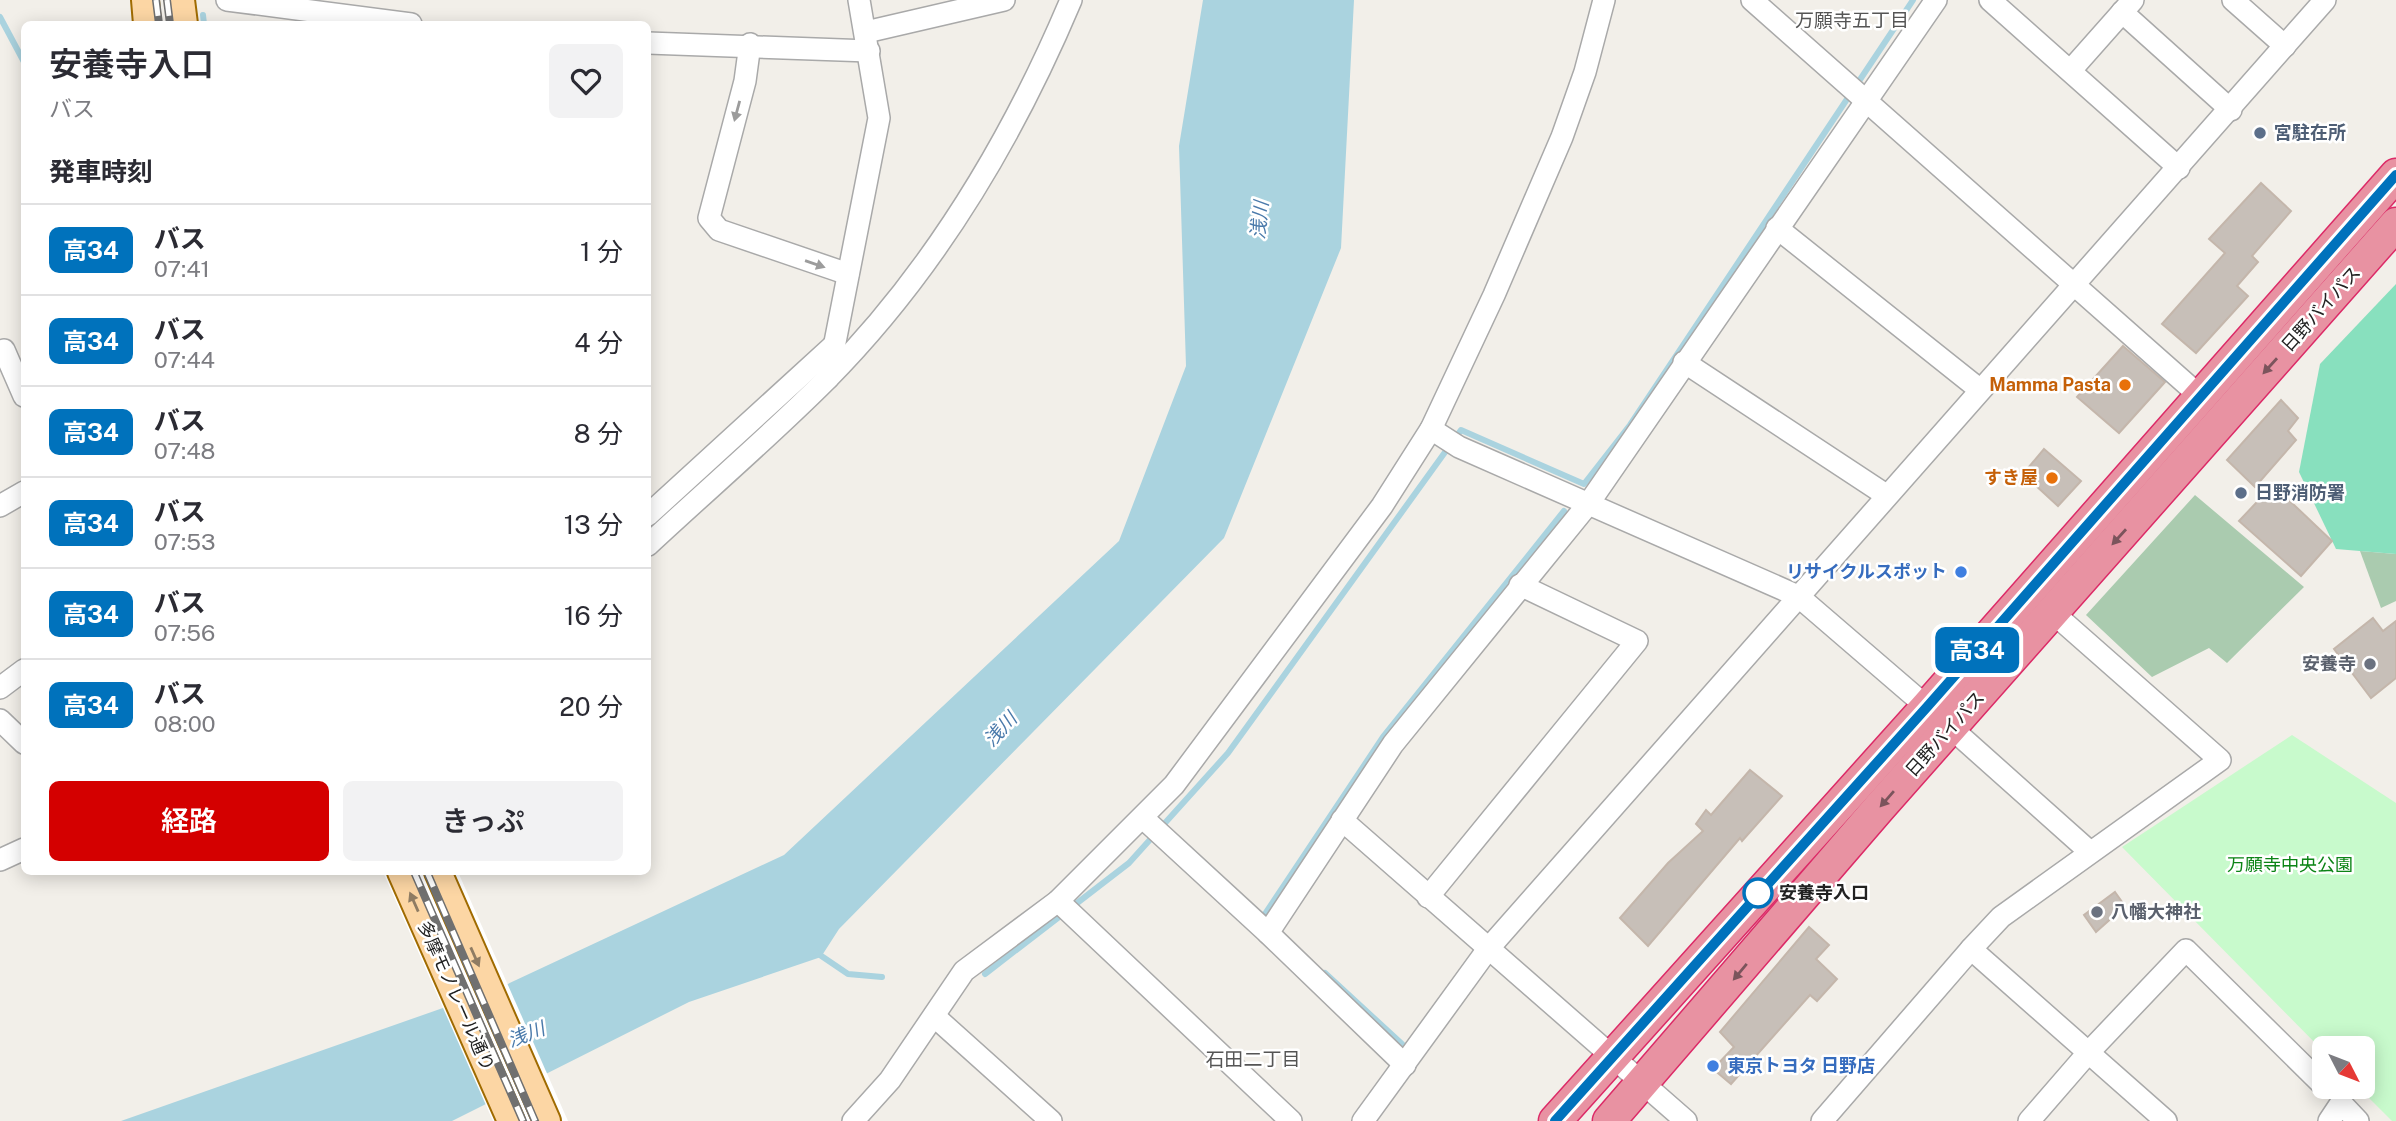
<!DOCTYPE html>
<html lang="ja">
<head>
<meta charset="utf-8">
<style>
  :root { --surface:#fff; --page:#f2f2f3; --text:#2b2b33; --muted:#7c7c81; --line:#e1e1e2; --accent:#d40000 }
  body { margin:0; font-family:"Public Sans","Noto Sans JP",sans-serif; background:var(--page); color:var(--text); height:100vh; display:flex; flex-direction:column; font-size:26px; white-space:nowrap }
  * { box-sizing:border-box; margin:0 }
  p { font-size:23px; color:var(--muted) }
  .icon { flex:none; width:38px; height:38px; fill:none; stroke:currentColor; stroke-width:2; stroke-linecap:round; stroke-linejoin:round }
  .map { position:relative; flex:1; overflow:hidden }
  .panel { position:absolute; left:21px; top:21px; width:630px; height:854px; display:flex; flex-direction:column; background:var(--surface); border-radius:10px; box-shadow:0 4px 18px #0003 }
  .panel>* { flex:none }
  .badge { padding:0 14px; border-radius:10px; font-size:24px; line-height:46px }
  .needle { width:46px; rotate:132deg }
  .controls { position:absolute; left:2312px; top:1036px; display:grid; gap:14px }
  .controls a { display:grid; place-items:center; width:63px; height:63px; border-radius:10px; background:var(--surface); box-shadow:0 4px 18px #0003; font-size:35px }
  .map>.badge { position:absolute; translate:-50% -50%; box-shadow:0 0 0 4px #fff }
  h2 { padding:0 28px; font-size:26px; line-height:63px }
  .round { display:grid; place-items:center; flex:none; width:74px; height:74px; border-radius:10px; background:var(--page) }
  .headline { display:flex; align-items:center; justify-content:space-between; height:119px; padding:0 28px }
  h1 { font-size:33px; font-weight:600; line-height:52px }
  .primary-button { display:flex; gap:14px; margin-top:auto; padding:14px 28px }
  .primary-button a { flex:1; height:80px; border-radius:10px; background:var(--accent); color:#fff; font-size:28px; font-weight:600; line-height:80px; text-align:center }
  .primary-button a+a { background:var(--page); color:var(--text) }
  ul { padding:0; list-style:none }
  li { display:flex; align-items:center; gap:21px; height:91px; padding:0 28px; border-top:2px solid var(--line) }
  li div { flex:1 }
  li b { display:block; font-size:26px }
  li em { font-style:normal }
  li .badge { min-width:77px; font-weight:700; text-align:center }
  .map>svg:first-child { display:block }
  .cemetery { fill:#aacbaf }
  .park { fill:#c8facc }
  .pitch { fill:#88e0be }
  .water { fill:#aad3df }
  .pier { fill:#fff }
  .lines { fill:none; stroke-linecap:round; stroke-linejoin:round }
  .stream { stroke:#aad3df; stroke-width:6 }
  .building { fill:#c7bfb8; stroke:#c4b6ab; stroke-width:2 }
  .minor-casing { stroke:#a9a9a9; stroke-width:24 }
  .major-casing { stroke:#a06b00; stroke-width:30 }
  .highway-casing { stroke:#dc2a67; stroke-width:35 }
  .minor { stroke:#fff; stroke-width:21 }
  .major { stroke:#fcd6a4; stroke-width:26 }
  .highway { stroke:#e892a2; stroke-width:32 }
  .rail-casing { stroke:#707070; stroke-width:8 }
  .rail { stroke:#fff; stroke-width:5; stroke-dasharray:16; stroke-linecap:butt }
  .oneway { fill:#9c9c9c }
  .oneway2 { fill:#7b545c }
  .oneway3 { fill:#8f7c63 }
  .line-casing { stroke:#fff; stroke-width:16 }
  .line { stroke:#0072bc; stroke-width:10 }
  .service-dot { fill:#5c6f8a; stroke:#fff; stroke-width:2.5 }
  .food-dot { fill:#e8710a; stroke:#fff; stroke-width:2.5 }
  .shop-dot { fill:#3f7fe0; stroke:#fff; stroke-width:2.5 }
  .worship-dot { fill:#6b7280; stroke:#fff; stroke-width:2.5 }
  .stop-dot { fill:#fff; stroke:#0072bc; stroke-width:3.5 }
  .labels { text-anchor:middle; stroke-width:5; stroke-linejoin:round; paint-order:stroke }
  .service-label { font-size:18px; font-weight:bold; fill:#4e5e75; stroke:#fff; text-anchor:start }
  .street-label { font-size:18px; fill:#222; stroke:#fff }
  .food-label { font-size:18px; font-weight:bold; fill:#c56008; stroke:#fff; text-anchor:end }
  .shop-label { font-size:18px; font-weight:bold; fill:#366cbe; stroke:#fff; text-anchor:end }
  .worship-label { font-size:18px; font-weight:bold; fill:#5b616d; stroke:#fff; text-anchor:end }
  .park-label { font-size:18px; fill:#0c8416; stroke:#fff }
  .stop-label { font-size:18px; font-weight:bold; fill:#222; stroke:#fff; text-anchor:start }
  .neighbourhood-label { font-size:19px; fill:#555; stroke:#fff }
  .water-label { font-size:19px; font-style:italic; fill:#4a7aab; stroke:#fff }
</style>
</head>
<body>
<div class="map">
<svg width="2396" height="1121" viewBox="0 0 2396 1121">
  <rect width="100%" height="100%" fill="#f2efe9"/>
  <g class="cemetery">
    <path d="M2195,495L2304,587L2227,663L2209,648L2152,677L2086,615Z"/>
    <path d="M2360,551L2396,554V601L2381,608Z"/>
  </g>
  <path class="park" d="M2292,735L2396,803V1121H2392L2358,1087H2362V1048H2324V1052L2122,847Z"/>
  <path class="pitch" d="M2396,284V554L2336,549L2299,472L2320,364Z"/>
  <path class="water" d="M1203,0H1354L1341,248L1224,538L839,929L821,957L689,1002L452,1121H121L497,989L784,855L1119,541L1186,366L1179,146Z"/>
  <path class="pier" d="M383,872H458L568,1121H493Z"/>
  <g class="lines">
    <g class="stream">
      <path d="M203,15L204,24"/>
      <path d="M0,17L24,62"/>
      <path d="M1263,917L1383,737L1564,511"/>
      <path d="M817,953L848,974L882,977"/>
      <path d="M1325,973L1402,1044"/>
      <path d="M985,974L1129,863L1228,753L1461,430L1584,484L1630,425L1913,0"/>
    </g>
  </g>
  <g class="building">
    <path d="M2261,183L2291,211L2252,256L2258,262L2237,286L2248,296L2196,353L2162,324L2225,253L2209,239Z"/>
    <path d="M2123,346L2165,382L2119,433L2077,397Z"/>
    <path d="M2281,400L2298,418L2288,431L2296,440L2255,487L2227,460Z"/>
    <path d="M2044,449L2081,481L2058,506L2023,474Z"/>
    <path d="M2273,485L2332,541L2301,576L2239,521Z"/>
    <path d="M2373,618L2383,631L2396,621V678L2371,698L2334,649Z"/>
    <path d="M1750,770L1782,796L1742,841L1740,838L1648,946L1620,918L1668,863L1703,831L1696,824L1706,810L1711,815Z"/>
    <path d="M2115,892L2125,906L2096,932L2084,915Z"/>
    <path d="M1809,927L1829,945L1816,959L1837,979L1817,1001L1810,995L1731,1084L1713,1069L1734,1047L1720,1032Z"/>
  </g>
  <g class="lines">
    <g class="minor-casing">
      <g id="minor">
        <path d="M227,0L411,24"/>
        <path d="M1752,0L2201,397"/>
        <path d="M1990,0L2179,168"/>
        <path d="M2233,0L2285,46"/>
        <path d="M2122,12L2231,110"/>
        <path d="M866,32L1004,0"/>
        <path d="M648,43L869,51"/>
        <path d="M750,44L745,81L709,218L719,230L848,274"/>
        <path d="M2071,70L2133,0"/>
        <path d="M1777,228L1979,389"/>
        <path d="M4,350L24,396"/>
        <path d="M1684,362L1886,495"/>
        <path d="M828,378L879,118L859,0"/>
        <path d="M1431,429L1459,447L1798,596L1927,707"/>
        <path d="M0,506L24,492"/>
        <path d="M648,515L833,346"/>
        <path d="M648,545C707,490 769,437 826,380C934,271 1012,140 1071,0"/>
        <path d="M2052,612L2220,760L2001,917L1971,949L2166,1121"/>
        <path d="M0,688L24,670"/>
        <path d="M0,720L24,743"/>
        <path d="M1950,727L2090,852"/>
        <path d="M1143,818L1268,933L1393,744L1589,503L1936,0"/>
        <path d="M1342,820L1686,1121"/>
        <path d="M0,860L24,849"/>
        <path d="M1428,897L1637,641L1520,585"/>
        <path d="M1058,901L1291,1121"/>
        <path d="M1268,933L1405,1065"/>
        <path d="M934,1016L1051,1121"/>
        <path d="M853,1121L890,1080L964,971L1058,901L1174,785L1382,506L1431,429L1494,295L1562,137L1585,72L1604,0"/>
        <path d="M1363,1121L1488,949L2325,0"/>
        <path d="M1822,1121L1971,949"/>
        <path d="M2029,1121L2088,1053L2186,950L2324,1086"/>
        <path d="M2329,1121L2341,1103L2358,1121"/>
      </g>
    </g>
    <g class="major-casing">
      <g id="major">
        <path d="M145,0L147,24"/>
        <path d="M181,0L184,24"/>
        <path d="M401,872L511,1121"/>
        <path d="M438,872L547,1121"/>
      </g>
    </g>
    <g class="highway-casing">
      <g id="highway">
        <path d="M1555,1121L1927,707L2396,175"/>
        <path d="M1609,1121L1879,808L2396,224"/>
      </g>
    </g>
    <use href="#minor" class="minor"/>
    <use href="#major" class="major"/>
    <use href="#highway" class="highway"/>
    <g class="rail-casing">
      <g id="rail">
        <path d="M156,0L159,24"/>
        <path d="M167,0L170,24"/>
        <path d="M414,872L523,1121"/>
        <path d="M427,872L535,1121"/>
      </g>
    </g>
    <use href="#rail" class="rail"/>
  </g>
  <defs><path id="oneway-solid" d="M-6-.8H1V-3.2L6.5 0L1 3.2V.8H-6Z" transform="scale(1.75)"/></defs>
  <g class="oneway">
    <use href="#oneway-solid" transform="translate(737 111) rotate(105)"/>
    <use href="#oneway-solid" transform="translate(815 264) rotate(19)"/>
  </g>
  <g class="oneway2">
    <use href="#oneway-solid" transform="translate(2270 366) rotate(132)"/>
    <use href="#oneway-solid" transform="translate(2119 537) rotate(132)"/>
    <use href="#oneway-solid" transform="translate(1887 799) rotate(131)"/>
    <use href="#oneway-solid" transform="translate(1740 972) rotate(130)"/>
  </g>
  <g class="oneway3">
    <use href="#oneway-solid" transform="translate(414 902) rotate(-114)"/>
    <use href="#oneway-solid" transform="translate(475 957) rotate(66)"/>
  </g>
  <g class="lines">
    <g class="line-casing">
      <path id="line" d="M1555,1121L1927,707L2396,175"/>
    </g>
    <use href="#line" class="line"/>
  </g>
  <g class="service-dot">
    <circle cx="2260" cy="133" r="7"/>
    <circle cx="2241" cy="493" r="7"/>
  </g>
  <g class="food-dot">
    <circle cx="2125" cy="385" r="7"/>
    <circle cx="2052" cy="478" r="7"/>
  </g>
  <g class="shop-dot">
    <circle cx="1961" cy="572" r="7"/>
    <circle cx="1713" cy="1066" r="7"/>
  </g>
  <g class="worship-dot">
    <circle cx="2370" cy="664" r="7"/>
    <circle cx="2097" cy="912" r="7"/>
  </g>
  <circle class="stop-dot" cx="1758" cy="893" r="14"/>
  <g class="labels">
    <g class="service-label">
      <text x="2274" y="139">宮駐在所</text>
      <text x="2255" y="499">日野消防署</text>
    </g>
    <g class="street-label">
      <text transform="translate(2321 309) rotate(-48)" y="6">日野バイパス</text>
      <text transform="translate(1945 734) rotate(-48)" y="6">日野バイパス</text>
      <text transform="translate(456 996) rotate(66)" y="6">多摩モノレール通り</text>
    </g>
    <g class="food-label">
      <text x="2111" y="391">Mamma Pasta</text>
      <text x="2038" y="484">すき屋</text>
    </g>
    <g class="shop-label">
      <text x="1947" y="578">リサイクルスポット</text>
      <text x="1727" y="1072" text-anchor="start">東京トヨタ 日野店</text>
    </g>
    <g class="worship-label">
      <text x="2356" y="670">安養寺</text>
      <text x="2111" y="918" text-anchor="start">八幡大神社</text>
    </g>
    <g class="park-label">
      <text x="2290" y="871">万願寺中央公園</text>
    </g>
    <g class="stop-label">
      <text x="1779" y="899">安養寺入口</text>
    </g>
    <g class="neighbourhood-label">
      <text x="1852" y="27">万願寺五丁目</text>
      <text x="1253" y="1066">石田二丁目</text>
    </g>
    <g class="water-label">
      <text transform="translate(1259 220) rotate(-84)" y="7">浅川</text>
      <text transform="translate(1000 729) rotate(-47)" y="7">浅川</text>
      <text transform="translate(526 1034) rotate(-21)" y="7">浅川</text>
    </g>
  </g>
</svg>
<div class="controls">
<a><svg class="needle" viewBox="-14 -14 28 28"><path d="M0-13l5 13h-10z" fill="#e53935"/><path d="M0 13l5-13h-10z" fill="#7c7c81"/></svg></a>
</div>
<b class="badge" style="left:1977px;top:650px;background:#0072bc;color:#fff">高34</b>
<section class="panel">
<div class="headline"><div><h1>安養寺入口</h1><p>バス</p></div><a class="round"><svg class="icon" aria-label="heart" viewBox="0 0 24 24"><path d="M12 20l-8-8c-3-5 5-10 8-4 3-6 11-1 8 4z"/></svg></a></div>
<h2>発車時刻</h2>
<ul>
<li><span class="badge" style="background:#0072bc;color:#fff">高34</span><div><b>バス</b><p>07:41</p></div><em>1 分</em></li>
<li><span class="badge" style="background:#0072bc;color:#fff">高34</span><div><b>バス</b><p>07:44</p></div><em>4 分</em></li>
<li><span class="badge" style="background:#0072bc;color:#fff">高34</span><div><b>バス</b><p>07:48</p></div><em>8 分</em></li>
<li><span class="badge" style="background:#0072bc;color:#fff">高34</span><div><b>バス</b><p>07:53</p></div><em>13 分</em></li>
<li><span class="badge" style="background:#0072bc;color:#fff">高34</span><div><b>バス</b><p>07:56</p></div><em>16 分</em></li>
<li><span class="badge" style="background:#0072bc;color:#fff">高34</span><div><b>バス</b><p>08:00</p></div><em>20 分</em></li>
</ul>
<div class="primary-button"><a>経路</a><a>きっぷ</a></div>
</section>
</div>
</body>
</html>
